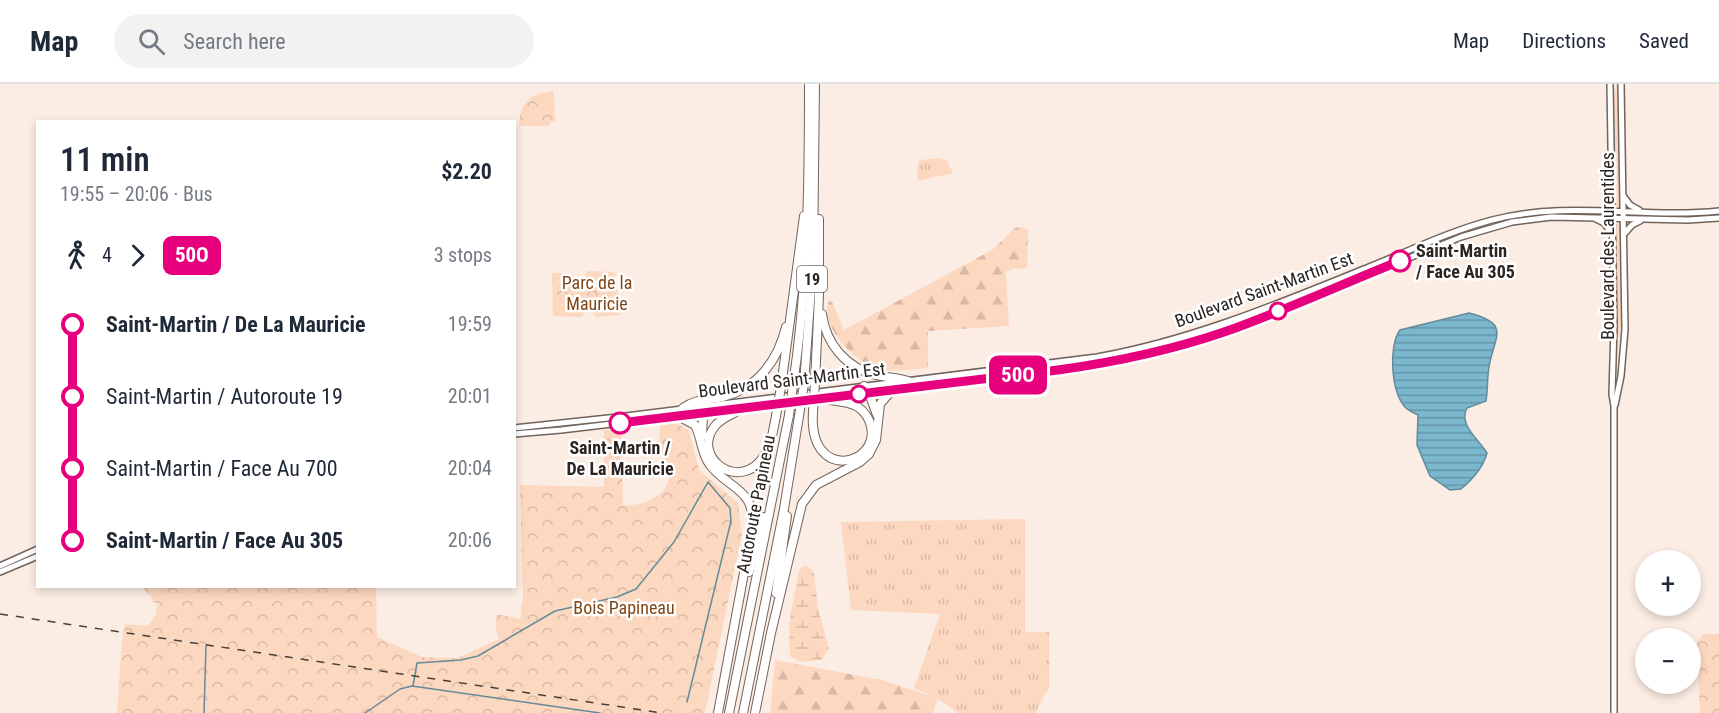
<!DOCTYPE html>
<html lang="en">
<head>
<meta charset="utf-8">
<style>
  :root { --surface:#fff; --page:#f2f2f3; --text:#1f2937; --muted:#747a83; --line:#e0e1e3 }
  body { margin:0; font-family:"Roboto Condensed",sans-serif; background:var(--page); color:var(--text); height:100vh; display:flex; flex-direction:column; font-size:22px; white-space:nowrap }
  * { box-sizing:border-box; margin:0 }
  p { font-size:20px; color:var(--muted) }
  .icon { flex:none; width:33px; height:33px; fill:none; stroke:currentColor; stroke-width:2; stroke-linecap:round; stroke-linejoin:round }
  .map { position:relative; flex:1; overflow:hidden }
  .side { position:absolute; left:36px; top:36px; width:480px; height:468px; display:flex; flex-direction:column; background:var(--surface); border-radius:0px; box-shadow:0 3px 9px #0003 }
  .side>* { flex:none }
  .badge { padding:0 12px; border-radius:9px; font-size:21px; line-height:39px }
  .fabs { position:absolute; left:1635px; top:466px; display:grid; gap:12px }
  .fabs a { display:grid; place-items:center; width:66px; height:66px; border-radius:50%; background:var(--surface); box-shadow:0 3px 9px #0003; font-size:30px }
  .map>.badge { position:absolute; translate:-50% -50%; box-shadow:0 0 0 3px #fff }
  .legs { display:flex; align-items:center; gap:9px; height:66px; padding:0 24px; font-size:20px }
  .legs p { margin-inline-start:auto }
  .head { display:flex; align-items:center; justify-content:space-between; height:102px; padding:0 24px }
  h1 { font-size:33px; font-weight:600; line-height:45px }
  ul { padding:0 24px; list-style:none }
  li { display:flex; align-items:center; gap:21px; height:72px; font-size:22px }
  li i { display:grid; place-items:center; width:9px; height:100%; margin:0 8px; background:currentColor }
  li i::after { content:''; width:15px; height:15px; margin:-8px; border:4px solid; border-radius:50%; background:var(--surface) }
  li p { margin-inline-start:auto }
  li:first-child i { background:linear-gradient(#0000 50%,currentColor 0) }
  li:last-child i { background:linear-gradient(currentColor 50%,#0000 0) }
  header { display:flex; align-items:center; gap:36px; box-sizing:border-box; height:84px; padding:0 30px; background:var(--surface); border-bottom:2px solid var(--line) }
  header strong { font-size:28px }
  nav { display:flex; gap:33px; margin-inline-start:auto; font-size:21px }
  .search { width:420px; height:54px; background:var(--page); display:flex; align-items:center; gap:15px; box-sizing:border-box; padding:0 21px; border-radius:33px; color:var(--muted); font-size:22px }
  .map>svg:first-child { display:block }
  .grass { fill:url(#grass-tufts) }
  .forest { fill:url(#forest-firs) }
  .wetland { fill:url(#wetland-marsh) }
  .park { fill:url(#park-crowns) }
  .water { fill:url(#water-rules); stroke:#638b9a; stroke-width:1.5 }
  .lines { fill:none; stroke-linecap:round; stroke-linejoin:round }
  .stream { stroke:#638b9a; stroke-width:1.5 }
  .secondary-casing { stroke:#71645c; stroke-width:8 }
  .highway-casing { stroke:#71645c; stroke-width:10 }
  .secondary { stroke:#fff; stroke-width:5 }
  .highway { stroke:#fff; stroke-width:8 }
  .rail { stroke:#473f3c; stroke-width:1.5; stroke-dasharray:8 8; stroke-linecap:butt }
  .highway-bridge-casing { stroke:#71645c; stroke-width:10; stroke-linecap:butt }
  .highway-bridge { stroke:#fff; stroke-width:8 }
  .line-1-casing { stroke:#fff; stroke-width:14 }
  .line-1 { stroke:#e6007e; stroke-width:9 }
  .stop-1-dot { fill:#fff; stroke:#e6007e; stroke-width:3 }
  .labels { text-anchor:middle; stroke-width:5; stroke-linejoin:round; paint-order:stroke }
  .shield { fill:#fff; stroke:#6b6664; stroke-width:1.5 }
  .shield-label { font-size:16px; font-weight:bold; fill:#2b2522 }
  .street-label { font-size:18px; fill:#2b2522; stroke:#fff }
  .stop-label { font-size:18px; font-weight:bold; fill:#2b2522; stroke:#fff; text-anchor:start }
  .park-label { font-size:18px; fill:#814616; stroke:#fff }
</style>
</head>
<body>
<header>
<strong>Map</strong>
<div class="search"><svg class="icon" aria-label="search" viewBox="0 0 24 24"><circle cx="10" cy="10" r="6"/><path d="M15 15l6 6"/></svg>Search here</div>
<nav><a>Map</a><a>Directions</a><a>Saved</a></nav>
</header>
<div class="map">
<svg width="1719" height="629" viewBox="0 0 1719 629">
  <defs>
    <pattern id="grass-tufts" width="24" height="20" patternUnits="userSpaceOnUse" patternTransform="scale(1.5)"><rect width="24" height="20" fill="#fdd8c0"/><path d="M3 7l-1-3M5 7V3M7 7l1-3M15 17l-1-3M17 17v-4M19 17l1-3" fill="none" stroke="#d9b9a5"/></pattern>
    <pattern id="forest-firs" width="22" height="20" patternUnits="userSpaceOnUse" patternTransform="scale(1.5)"><rect width="22" height="20" fill="#fdd8c0"/><path d="M5 1l3.5 6h-7zM16 11l3.5 6h-7z" fill="#d9b9a5"/></pattern>
    <pattern id="wetland-marsh" width="20" height="14" patternUnits="userSpaceOnUse" patternTransform="scale(1.5)"><rect width="20" height="14" fill="#fdd8c0"/><path d="M1 5h8M5 5V1M11 12h8M15 12V8" fill="none" stroke="#d9b9a5"/></pattern>
    <pattern id="park-crowns" width="20" height="18" patternUnits="userSpaceOnUse" patternTransform="scale(1.5)"><rect width="20" height="18" fill="#fdd8c0"/><path d="M2 6a3 3 0 1 1 6 0M12 15a3 3 0 1 1 6 0" fill="none" stroke="#d9b9a5"/></pattern>
    <pattern id="water-rules" width="6" height="5" patternUnits="userSpaceOnUse" patternTransform="scale(1.5)"><rect width="6" height="5" fill="#7bb7ce"/><path d="M0 2.5h6" fill="none" stroke="#6595a7"/></pattern>
  </defs>
  <rect width="100%" height="100%" fill="#fcede4"/>
  <g class="grass">
    <path d="M1616,1L1617,2L1619,22L1620,124L1616,123L1613,20Z"/>
    <path d="M940,74L947,77L953,89L917,97L918,79L920,76Z"/>
    <path d="M1615,140H1620L1622,239L1619,253L1617,252Z"/>
    <path d="M1025,435V548H1049V603L1035,629H958L937,614L914,604L940,530L851,526L841,438Z"/>
  </g>
  <g class="forest">
    <path d="M1022,143L1028,146L1027,184L1012,185L1006,188L1009,242L928,247V284C911,285 893,289 876,284C854,277 819,242 829,217L832,218L844,246L992,166L1015,144Z"/>
    <path d="M775,576L881,596L938,614L933,629H770Z"/>
  </g>
  <path class="wetland" d="M802,482H808L814,489L818,524L829,565L821,576L800,578L790,572L789,539L799,487Z"/>
  <g class="park">
    <path d="M554,8L555,37L551,38L548,42H519C520,17 530,9 554,8Z"/>
    <path d="M587,187L615,188L620,231L597,233L590,227L585,228L582,233L553,232L552,189H569L571,195L580,198L584,195Z"/>
    <path d="M677,339L689,347L699,386L738,419L742,450L705,629H117L122,557L125,540L148,542L156,531L157,519L151,518L152,513L149,512L143,503H376L377,553L422,573L458,574L499,555L496,545V530L520,535L523,513L520,401L604,403V346L621,345L623,421C645,423 676,409 668,381C667,377 662,374 660,369C658,361 660,349 660,341Z"/>
    <path d="M1703,550H1719V629H1700L1697,558Z"/>
  </g>
  <path class="water" d="M1469,229C1512,240 1494,252 1489,283C1487,294 1488,305 1486,317L1467,324C1458,341 1478,354 1487,369C1483,384 1473,395 1461,405L1450,406L1430,392L1417,361L1418,331C1414,329 1409,327 1406,324C1391,309 1388,262 1400,246Z"/>
  <g class="lines">
    <g class="stream">
      <path d="M413,602L417,579L461,576L478,572L555,527L617,513L636,505L674,458L708,398L730,424L731,437L687,618"/>
      <path d="M204,629L206,562"/>
      <path d="M365,629L400,605L412,602L600,629"/>
    </g>
    <g class="secondary-casing">
      <g id="secondary">
        <path d="M1610,0L1614,242L1612,310L1614,322V629"/>
        <path d="M1624,113L1630,121L1639,126"/>
        <path d="M1596,135L1604,139L1611,148"/>
        <path d="M1624,150L1632,141L1640,137"/>
        <path d="M830,314L1084,282L1164,266L1233,245L1461,153L1512,138L1551,133L1688,136L1719,134"/>
        <path d="M1615,321L1621,292L1625,245L1621,0"/>
        <path d="M514,344L618,333L1097,273C1192,256 1280,219 1369,183C1409,167 1450,147 1492,136C1567,116 1644,135 1719,127"/>
        <path d="M514,350L561,346L815,316"/>
        <path d="M0,482L38,465"/>
        <path d="M0,488L38,472"/>
      </g>
    </g>
    <g class="highway-casing">
      <g id="highway">
        <path d="M822,230C826,260 846,284 876,291C887,294 897,293 908,297"/>
        <path d="M815,299L819,211V135"/>
        <path d="M804,300L813,177L815,0"/>
        <path d="M793,301C808,201 809,101 809,0"/>
        <path d="M864,302L869,309L877,331"/>
        <path d="M781,303L804,132"/>
        <path d="M683,324C695,315 708,316 723,313C758,304 778,276 786,243"/>
        <path d="M742,324C733,331 722,333 715,342C690,373 740,410 764,372C772,360 773,346 776,332"/>
        <path d="M813,328C808,399 880,382 871,342C869,334 865,328 858,323C848,317 833,317 822,315"/>
        <path d="M678,332L695,341C702,354 701,370 710,381C729,406 757,404 752,446L718,629"/>
        <path d="M702,352L703,331L707,321"/>
        <path d="M749,488L764,433"/>
        <path d="M776,509L787,432"/>
        <path d="M729,629L789,331"/>
        <path d="M743,629L784,425L799,332"/>
        <path d="M755,629L771,549L802,420L816,401L860,378L869,370L876,356L880,320L892,306"/>
      </g>
    </g>
    <use href="#secondary" class="secondary"/>
    <use href="#highway" class="highway"/>
    <path class="rail" d="M0,530L662,629"/>
    <g class="highway-bridge-casing">
      <g id="highway-bridge">
        <path d="M813,328L815,299"/>
        <path d="M789,331L793,301"/>
        <path d="M776,332L781,303"/>
        <path d="M799,332L804,300"/>
      </g>
    </g>
    <use href="#highway-bridge" class="highway-bridge"/>
  </g>
  <g class="lines">
    <g class="line-1-casing">
      <path id="line-1" d="M620,339L1058,286C1116,278 1172,266 1227,247C1286,226 1342,200 1400,177"/>
    </g>
    <use href="#line-1" class="line-1"/>
  </g>
  <g class="stop-1-dot">
    <circle cx="1400" cy="177" r="10"/>
    <circle cx="1278" cy="227" r="8"/>
    <circle cx="859" cy="310" r="8"/>
    <circle cx="620" cy="339" r="10"/>
  </g>
  <g class="labels">
    <rect class="shield" x="797" y="182" width="30" height="26" rx="4.5"/>
    <g class="shield-label">
      <text x="812" y="201">19</text>
    </g>
    <g class="street-label">
      <text transform="translate(1608 162) rotate(-90)" y="6">Boulevard des Laurentides</text>
      <text transform="translate(1264 206) rotate(-20)" y="6">Boulevard Saint-Martin Est</text>
      <text transform="translate(792 296) rotate(-7)" y="6">Boulevard Saint-Martin Est</text>
      <text transform="translate(756 420) rotate(-79)" y="6">Autoroute Papineau</text>
    </g>
    <g class="stop-label">
      <text x="1416" y="173">Saint-Martin<tspan x="1416" dy="21">/ Face Au 305</tspan></text>
      <text x="620" y="370" text-anchor="middle">Saint-Martin /<tspan x="620" dy="21">De La Mauricie</tspan></text>
    </g>
    <g class="park-label">
      <text x="597" y="205">Parc de la<tspan x="597" dy="21">Mauricie</tspan></text>
      <text x="624" y="530">Bois Papineau</text>
    </g>
  </g>
</svg>
<div class="fabs">
<a>+</a>
<a>−</a>
</div>
<b class="badge" style="left:1018px;top:291px;background:#e6007e;color:#fff">50O</b>
<section class="side">
<div class="head"><div><h1>11 min</h1><p>19:55 – 20:06 · Bus</p></div><b>$2.20</b></div>
<div class="legs"><svg class="icon" aria-label="walk" viewBox="0 0 24 24"><circle cx="13" cy="4" r="2"/><path d="M13 8l-2 6 4 7M11 14l-3 7M7 12l3-4h3l4 4"/></svg>4<svg class="icon" aria-label="forward" viewBox="0 0 24 24"><path d="M9 5l7 7-7 7"/></svg><b class="badge" style="background:#e6007e;color:#fff">50O</b><p>3 stops</p></div>
<ul>
<li><i style="color:#e6007e"></i><b>Saint-Martin / De La Mauricie</b><p>19:59</p></li>
<li><i style="color:#e6007e"></i><span>Saint-Martin / Autoroute 19</span><p>20:01</p></li>
<li><i style="color:#e6007e"></i><span>Saint-Martin / Face Au 700</span><p>20:04</p></li>
<li><i style="color:#e6007e"></i><b>Saint-Martin / Face Au 305</b><p>20:06</p></li>
</ul>
</section>
</div>
</body>
</html>
